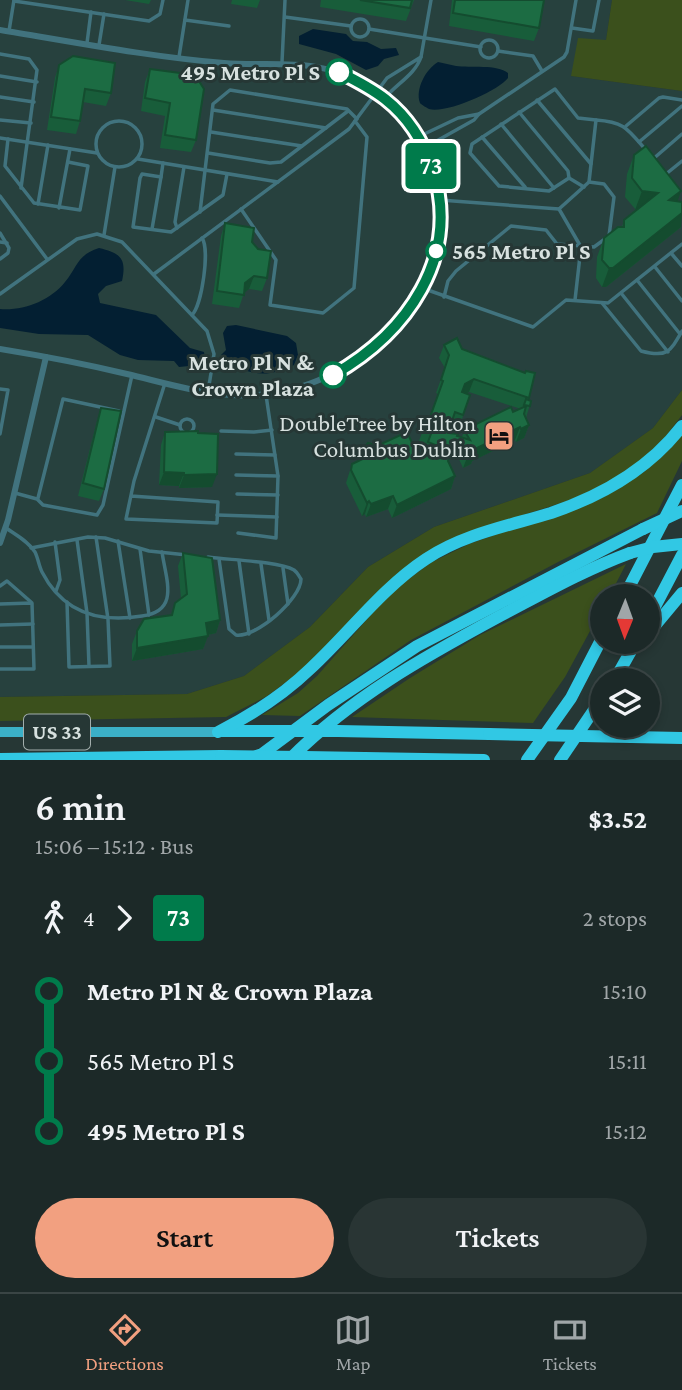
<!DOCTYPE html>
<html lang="en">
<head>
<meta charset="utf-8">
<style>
  :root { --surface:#1c2928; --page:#293534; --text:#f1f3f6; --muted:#a0a6a8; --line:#3a4545; --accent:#f2a080 }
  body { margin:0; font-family:"Crimson Pro",serif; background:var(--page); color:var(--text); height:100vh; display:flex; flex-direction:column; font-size:26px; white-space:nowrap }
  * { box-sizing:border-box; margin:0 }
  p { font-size:23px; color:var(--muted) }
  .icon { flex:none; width:38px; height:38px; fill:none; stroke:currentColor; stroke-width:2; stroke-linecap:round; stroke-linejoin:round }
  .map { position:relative; height:760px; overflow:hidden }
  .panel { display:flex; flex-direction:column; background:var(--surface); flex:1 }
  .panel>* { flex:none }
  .badge { padding:0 14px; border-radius:5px; font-size:24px; line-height:46px }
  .needle { width:46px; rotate:181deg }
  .controls { position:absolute; left:590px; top:584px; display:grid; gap:14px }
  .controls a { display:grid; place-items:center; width:70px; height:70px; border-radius:50%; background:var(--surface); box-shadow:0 4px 10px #0003,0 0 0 2px var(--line); font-size:35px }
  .map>.badge { position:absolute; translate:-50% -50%; box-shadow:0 0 0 4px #fff }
  .legs { display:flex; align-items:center; gap:10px; height:77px; padding:0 35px; font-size:23px }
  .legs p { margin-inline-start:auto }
  .head { display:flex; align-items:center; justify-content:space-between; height:119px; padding:0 35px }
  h1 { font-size:38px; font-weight:600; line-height:52px }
  .cta { display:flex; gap:14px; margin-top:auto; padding:14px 35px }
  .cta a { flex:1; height:80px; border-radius:42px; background:var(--accent); color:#111; font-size:28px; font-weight:600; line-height:80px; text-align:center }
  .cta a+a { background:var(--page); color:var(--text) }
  ul { padding:0 35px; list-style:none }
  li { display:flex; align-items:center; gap:24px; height:70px; font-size:26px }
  li i { display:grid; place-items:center; width:10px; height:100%; margin:0 9px; background:currentColor }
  li i::after { content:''; width:18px; height:18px; margin:-9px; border:5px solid; border-radius:50%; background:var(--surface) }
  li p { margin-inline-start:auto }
  li:first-child i { background:linear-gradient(#0000 50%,currentColor 0) }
  li:last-child i { background:linear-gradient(currentColor 50%,#0000 0) }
  .menu { display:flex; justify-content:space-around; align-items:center; height:98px; border-top:2px solid var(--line); background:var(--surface); font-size:19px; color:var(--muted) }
  .menu a { display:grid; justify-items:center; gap:4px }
  .menu .selected { color:var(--accent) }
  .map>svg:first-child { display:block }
  .built { fill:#27413e }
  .green { fill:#3b501c }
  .water { fill:#031f32 }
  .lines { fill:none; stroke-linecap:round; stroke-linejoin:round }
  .service { stroke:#41737e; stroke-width:3.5 }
  .minor { stroke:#41737e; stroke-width:6 }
  .primary { stroke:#3bb0c7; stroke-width:10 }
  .motorway { stroke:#31c8e4; stroke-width:12 }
  .motorway-bridge { stroke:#31c8e4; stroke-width:12 }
  .wall { fill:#185d3a; fill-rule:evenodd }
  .shaded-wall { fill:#144c2f }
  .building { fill:#1c6c43; stroke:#144c2f; stroke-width:2 }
  .line-1-casing { stroke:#fff; stroke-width:16 }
  .line-1 { stroke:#007b4b; stroke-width:10 }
  .stop-1-dot { fill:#fff; stroke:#007b4b; stroke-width:3.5 }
  .labels { text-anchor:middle; stroke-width:6; stroke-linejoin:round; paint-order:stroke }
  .shield { fill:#263735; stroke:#a2aeac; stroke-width:2 }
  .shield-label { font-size:21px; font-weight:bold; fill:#d7e1df }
  .stop-label { font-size:23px; font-weight:bold; fill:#d7e1df; stroke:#263735; text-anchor:end }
  .poi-label { font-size:23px; fill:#d7e1df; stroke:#263735; text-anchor:end }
</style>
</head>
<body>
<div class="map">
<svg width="682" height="760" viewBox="0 0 682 760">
  <rect width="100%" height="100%" fill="#263735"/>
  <path class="built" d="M0,0H612L606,40L571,76L682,91V390L653,428L590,473L434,527L368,567L310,627L244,676L187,694L0,697Z"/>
  <g class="green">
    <path d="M612,0H682V91L571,76L578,38L606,40Z"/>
    <path d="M682,390V415L666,436L643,459L606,484L570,500L470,532L433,551L301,671L267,696L226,717L0,721V697L187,694L244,676L310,627L368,567L434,527L590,473L653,428Z"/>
    <path d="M682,433V461L657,513L560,561L411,640L300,716L262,715L298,693L317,676L392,591L432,562L469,544L604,497L644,472L665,453Z"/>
    <path d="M626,564L609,597H602V609L565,677L533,723L352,717L410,678L480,635Z"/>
  </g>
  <g class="water">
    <path d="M313,29L346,34L353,41L367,42L381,49L396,48L399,55L384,59L378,66L366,70L336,54L299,44V36Z"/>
    <path d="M438,62C444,63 450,65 456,66C470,68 497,64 508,73V78C498,91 446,114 429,109C429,109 420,104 420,103C415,89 426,69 438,62Z"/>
    <path d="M99,248C120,253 127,258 122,281L106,286L98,294L100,303L156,315L190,348L204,352L205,359L189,366L179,367L174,361L138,360L120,355L88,335L39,334L0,328V309C23,311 50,301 65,282C78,266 77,255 99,248Z"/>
    <path d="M236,325L287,336L296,343L298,355L294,365C267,379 244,376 221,355L226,350L223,333L227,326Z"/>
  </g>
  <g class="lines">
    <g class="service">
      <path d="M14,1L149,21L160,14L163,0"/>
      <path d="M285,17L351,26"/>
      <circle cx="360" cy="28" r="9"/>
      <path d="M185,20L229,26"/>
      <path d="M572,28L593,31L599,0"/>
      <path d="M369,29L481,47"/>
      <path d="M9,31L14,0"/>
      <circle cx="489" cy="49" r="9"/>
      <path d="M87,43L91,12"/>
      <path d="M99,45L104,14"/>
      <path d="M498,51L533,56L542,71"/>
      <path d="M0,54L29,59L37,70L21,188"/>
      <path d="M179,57L188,0"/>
      <path d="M421,57L431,0"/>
      <path d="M282,62L285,0"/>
      <path d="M0,76L37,82"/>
      <path d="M0,97L34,102"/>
      <path d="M537,100L591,164"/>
      <path d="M213,110L326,128"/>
      <path d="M519,112L568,171L569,178"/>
      <path d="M479,114L564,57L567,52L576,0"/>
      <path d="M0,120L31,123"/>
      <circle cx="119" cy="144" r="23"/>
      <path d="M501,124L554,188"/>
      <path d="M626,126L659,98L663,97L682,100"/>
      <path d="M211,132L302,146"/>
      <path d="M418,137L458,118L479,114L474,120L424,148"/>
      <path d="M482,137L525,187"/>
      <path d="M0,138L97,153"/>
      <path d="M8,139L5,166L34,203L80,210L88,166L68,162"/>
      <path d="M639,142L682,106"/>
      <path d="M208,153L270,163L281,162L348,111"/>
      <path d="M138,159L278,182"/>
      <path d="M653,159L682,134"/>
      <path d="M163,163L161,177L142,174L140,178L133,227L171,232L223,195L227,174"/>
      <path d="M666,174L682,161"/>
      <path d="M584,187L569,178L549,191L499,186L470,153L472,144L555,89L578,118L596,120"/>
      <path d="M0,196L47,259"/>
      <path d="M440,200L559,209"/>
      <path d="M38,204L48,145"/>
      <path d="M59,208L70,149"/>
      <path d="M241,209L276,260L270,305L323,313L354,288L367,137L355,121"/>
      <path d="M200,212L213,104L230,90L347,109L357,119"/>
      <path d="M177,228L175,222L184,167"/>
      <path d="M152,229L161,177"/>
      <path d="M0,233L9,248L8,253L0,259"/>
      <path d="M104,235L115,167"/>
      <path d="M0,242L7,243"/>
      <path d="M671,253L682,266"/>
      <path d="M655,267L682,301"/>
      <path d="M154,274L349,129L387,78L421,57C415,75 396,84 384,99"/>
      <path d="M637,280L680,334"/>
      <path d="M422,288L533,327L566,300L608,303L682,244"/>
      <path d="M621,293L668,352"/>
      <path d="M0,294L77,239L97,234L122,242L207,331L214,354L208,392"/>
      <path d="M444,297L448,281L456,271L511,226L546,230L557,244L594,247L609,236L614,197L604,184L589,182"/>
      <path d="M575,300L581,247L559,209L589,182L596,120C624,122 627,128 645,149"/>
      <path d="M602,303L641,351C667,358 670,352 682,331"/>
      <path d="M192,315C202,305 210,249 202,238"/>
      <path d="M0,389L8,390L0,434"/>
      <path d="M156,417L180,425"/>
      <circle cx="187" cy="426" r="7"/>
      <path d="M221,431L254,432L272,430"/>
      <path d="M236,454L275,455"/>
      <path d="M236,475L278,476"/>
      <path d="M15,493L37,499L43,505L97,515L103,505L132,375"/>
      <path d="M237,494L278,495"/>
      <path d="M131,496L218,502L217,523L126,519L134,481L165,383"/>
      <path d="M38,498L63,399L119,411"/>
      <path d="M217,515L277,517"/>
      <path d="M6,528C16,535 28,541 35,552C38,558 39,566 42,572C63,613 100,623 142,616C180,611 166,580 162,552"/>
      <path d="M238,533L276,538L278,476L266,395"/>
      <path d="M77,540L87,613L89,666"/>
      <path d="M118,541L130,618"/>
      <path d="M55,542L60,580L56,591"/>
      <path d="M31,548L88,537L105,538L149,551L187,555"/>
      <path d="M140,549L149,615"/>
      <path d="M208,557C228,560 278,561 294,570C298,573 298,575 301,579C301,599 256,638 236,635L229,629L219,559"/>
      <path d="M239,561L249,634"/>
      <path d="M261,564L269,620"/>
      <path d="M283,568L288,604"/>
      <path d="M0,586L7,581L31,602"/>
      <path d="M67,602L69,667L110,666L108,619L96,537"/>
      <path d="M0,604L32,603L34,669H0"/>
      <path d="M0,625L33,624"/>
      <path d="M0,647H33"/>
    </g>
    <g class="minor">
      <path d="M0,30C73,42 151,57 224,63C276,67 317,56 365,85C393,102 415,127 428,157C474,263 383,372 280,392C227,403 178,386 127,374C85,364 43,356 0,349"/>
      <path d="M0,543L8,520L46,357"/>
    </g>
    <path class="primary" d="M0,732H218"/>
    <g class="motorway">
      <path d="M624,597L682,485"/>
      <path d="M648,620L682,555"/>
      <path d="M648,634L682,593"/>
      <path d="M614,681L636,642"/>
      <path d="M222,731H275"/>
      <path d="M338,731L489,734"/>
      <path d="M218,732C252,715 283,695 310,669C349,633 382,588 426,559C464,534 508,526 551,513C601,496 649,469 682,426"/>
      <path d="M631,737L682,738"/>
      <path d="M254,757L262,754L328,705L417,646L643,529"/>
      <path d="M305,757L484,760"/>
      <path d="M0,759L221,756"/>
      <path d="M289,760C350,698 424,657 500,616C542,594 584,570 630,553"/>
      <path d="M527,760L571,698L602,638"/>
      <path d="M560,760L602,698"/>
    </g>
    <g class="motorway-bridge">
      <path d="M643,529L682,511"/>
      <path d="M630,553L653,547L682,544"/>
      <path d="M275,731H338"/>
      <path d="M489,734L631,737"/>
      <path d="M221,756L305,757"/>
    </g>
  </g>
  <g class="wall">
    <path d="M125,0H151L149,4Z"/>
    <path d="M232,0H260L257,8L231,4Z"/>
    <path d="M321,0H414L406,21L320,7Z"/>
    <path d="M452,0H544L539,28L534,41L449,26Z"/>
    <path d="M59,65L111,93L106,106L83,102L80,121L76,134L47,130L55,78Z"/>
    <path d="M150,69L196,140L191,152L160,148L165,116L141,111L145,82Z"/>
    <path d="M634,155L677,201L681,227L606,287H602L596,278L597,257L604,238L622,227L624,220L636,210L625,197L627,174Z"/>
    <path d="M225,223L252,242L267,278L262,291L249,289L244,293L239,308L212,304L221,236Z"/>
    <path d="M444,345L462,349L525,373H535L529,400L531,401L526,418L529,425L524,438L516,442L515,440L472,461L471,464L463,468L458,457L450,455L448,461L455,476L451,489L392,518L388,509L366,517L365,514L362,516L346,483L352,464L360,461L364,448L377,446L418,456L424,454L427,444L419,441L427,419L429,420L438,394L436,393L445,368L439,358ZM469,392L521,409L464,430L462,437L448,433L451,425L459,428L470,395L466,394Z"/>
    <path d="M101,408L104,489L99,501L78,496L97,421Z"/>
    <path d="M165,432L198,433L212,487L179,488V486L159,485L161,445Z"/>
    <path d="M183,553L220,620L216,633L208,635L203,649L132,661V644L137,631L171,615L175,603L181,599L178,566Z"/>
  </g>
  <g class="shaded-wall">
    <path d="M642,191L658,193L651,212L635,210Z"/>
    <path d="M681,191L675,209L669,200Z"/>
    <path d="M682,213L681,227L606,287H602L609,268Z"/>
    <path d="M254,276L249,289L241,295L245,283Z"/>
    <path d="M474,379L469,392L460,397L465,384Z"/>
    <path d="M529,425L524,438L516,442L521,429Z"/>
    <path d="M520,427L515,440L472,461L471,464L463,468L468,455L475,449Z"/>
    <path d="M164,472L184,473L179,486L159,485Z"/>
    <path d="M217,474L212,487L179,488L184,475Z"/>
    <path d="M455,476L451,489L392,518L397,505Z"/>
    <path d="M393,496L388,509L366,517L371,504Z"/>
    <path d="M369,501L365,514L362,516L367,503Z"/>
    <path d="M220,620L216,633L202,636L206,623Z"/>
    <path d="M208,636L203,649L132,661L137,648Z"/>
  </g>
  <g class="building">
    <path d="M360,0H412L410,8Z"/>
    <path d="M455,0H544L539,28L453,13Z"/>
    <path d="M73,56L115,63L111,93L85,89L80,121L51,117L59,65Z"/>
    <path d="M150,69L195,75L204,89L196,140L165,135L170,103L145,98Z"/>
    <path d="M646,146L681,191L669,200L682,202V213L613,268H609L602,260L604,238L618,227H624V220L658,193L642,191L632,178L634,155Z"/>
    <path d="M225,223L254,228L252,242L258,249L271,251L267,278L254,276L245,283L244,295L217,291Z"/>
    <path d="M457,338L462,349L525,373L526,371L535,373L529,398L474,379L465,384L462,392L470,395L463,415L455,412L448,433L458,434L457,436L470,440L464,430L511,407L513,412L526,406L524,414L529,425L521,429L520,427L475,449L476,451L468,455L462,444L455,442L448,461L455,476L397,505L393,496L371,504L369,501L367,503L351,470L352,464L367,457L364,448L368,443L377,446L407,432L418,456L440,447L428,442L432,431L424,428L427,419L429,420L443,381L441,380L449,355L444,345Z"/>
    <path d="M526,399L531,401L530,406L524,405Z"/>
    <path d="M101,408L121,411L104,489L83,483Z"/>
    <path d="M198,431V433L218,434L217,474L184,475V473L164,472L165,432Z"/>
    <path d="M183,553L212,558L220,620L206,623L208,636L137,648V631L144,619L172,615L175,603L187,594Z"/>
  </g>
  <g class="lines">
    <g class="line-1-casing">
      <path id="line-1" d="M333,375C407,333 461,257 433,170C424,143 408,117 385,99C371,88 355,80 339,72"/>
    </g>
    <use href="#line-1" class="line-1"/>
  </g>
  <defs>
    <g id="hotel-square" transform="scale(1.575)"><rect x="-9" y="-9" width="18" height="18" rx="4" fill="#f2a080" stroke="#263735"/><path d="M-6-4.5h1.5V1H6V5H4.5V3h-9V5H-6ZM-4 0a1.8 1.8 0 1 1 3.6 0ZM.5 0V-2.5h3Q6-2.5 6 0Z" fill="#111"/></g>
  </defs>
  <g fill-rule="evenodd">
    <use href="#hotel-square" x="499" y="436"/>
  </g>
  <g class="stop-1-dot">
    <circle cx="339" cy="72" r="12"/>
    <circle cx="436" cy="251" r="9"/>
    <circle cx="333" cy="375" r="12"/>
  </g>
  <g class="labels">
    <rect class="shield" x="24" y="714.5" width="66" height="35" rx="5"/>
    <g class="shield-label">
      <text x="57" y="739">US 33</text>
    </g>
    <g class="stop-label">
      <text x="320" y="80">495 Metro Pl S</text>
      <text x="452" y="259" text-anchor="start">565 Metro Pl S</text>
      <text x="314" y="370">Metro Pl N &amp;<tspan x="314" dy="26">Crown Plaza</tspan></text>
    </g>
    <g class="poi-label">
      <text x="476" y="431">DoubleTree by Hilton<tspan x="476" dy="26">Columbus Dublin</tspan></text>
    </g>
  </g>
</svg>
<div class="controls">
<a><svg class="needle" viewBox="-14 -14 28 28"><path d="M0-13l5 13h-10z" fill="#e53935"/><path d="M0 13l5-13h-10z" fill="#a0a6a8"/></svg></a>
<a><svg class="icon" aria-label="layers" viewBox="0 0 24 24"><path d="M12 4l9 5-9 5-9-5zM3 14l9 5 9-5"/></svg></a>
</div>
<b class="badge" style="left:431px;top:166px;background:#007b4b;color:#fff">73</b>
</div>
<section class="panel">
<div class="head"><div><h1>6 min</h1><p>15:06 – 15:12 · Bus</p></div><b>$3.52</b></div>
<div class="legs"><svg class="icon" aria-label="walk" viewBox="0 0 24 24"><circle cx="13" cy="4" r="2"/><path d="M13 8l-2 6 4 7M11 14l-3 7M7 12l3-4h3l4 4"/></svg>4<svg class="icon" aria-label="forward" viewBox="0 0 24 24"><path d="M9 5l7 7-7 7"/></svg><b class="badge" style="background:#007b4b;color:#fff">73</b><p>2 stops</p></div>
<ul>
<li><i style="color:#007b4b"></i><b>Metro Pl N &amp; Crown Plaza</b><p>15:10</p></li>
<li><i style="color:#007b4b"></i><span>565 Metro Pl S</span><p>15:11</p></li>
<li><i style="color:#007b4b"></i><b>495 Metro Pl S</b><p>15:12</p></li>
</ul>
<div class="cta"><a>Start</a><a>Tickets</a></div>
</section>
<nav class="menu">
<a class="selected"><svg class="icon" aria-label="directions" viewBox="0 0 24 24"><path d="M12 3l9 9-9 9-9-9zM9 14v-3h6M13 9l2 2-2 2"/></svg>Directions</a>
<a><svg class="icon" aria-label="map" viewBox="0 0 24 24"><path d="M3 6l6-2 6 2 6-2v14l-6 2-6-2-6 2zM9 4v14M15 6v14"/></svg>Map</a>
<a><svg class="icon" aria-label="tickets" viewBox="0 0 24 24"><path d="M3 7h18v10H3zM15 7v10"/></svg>Tickets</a>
</nav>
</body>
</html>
